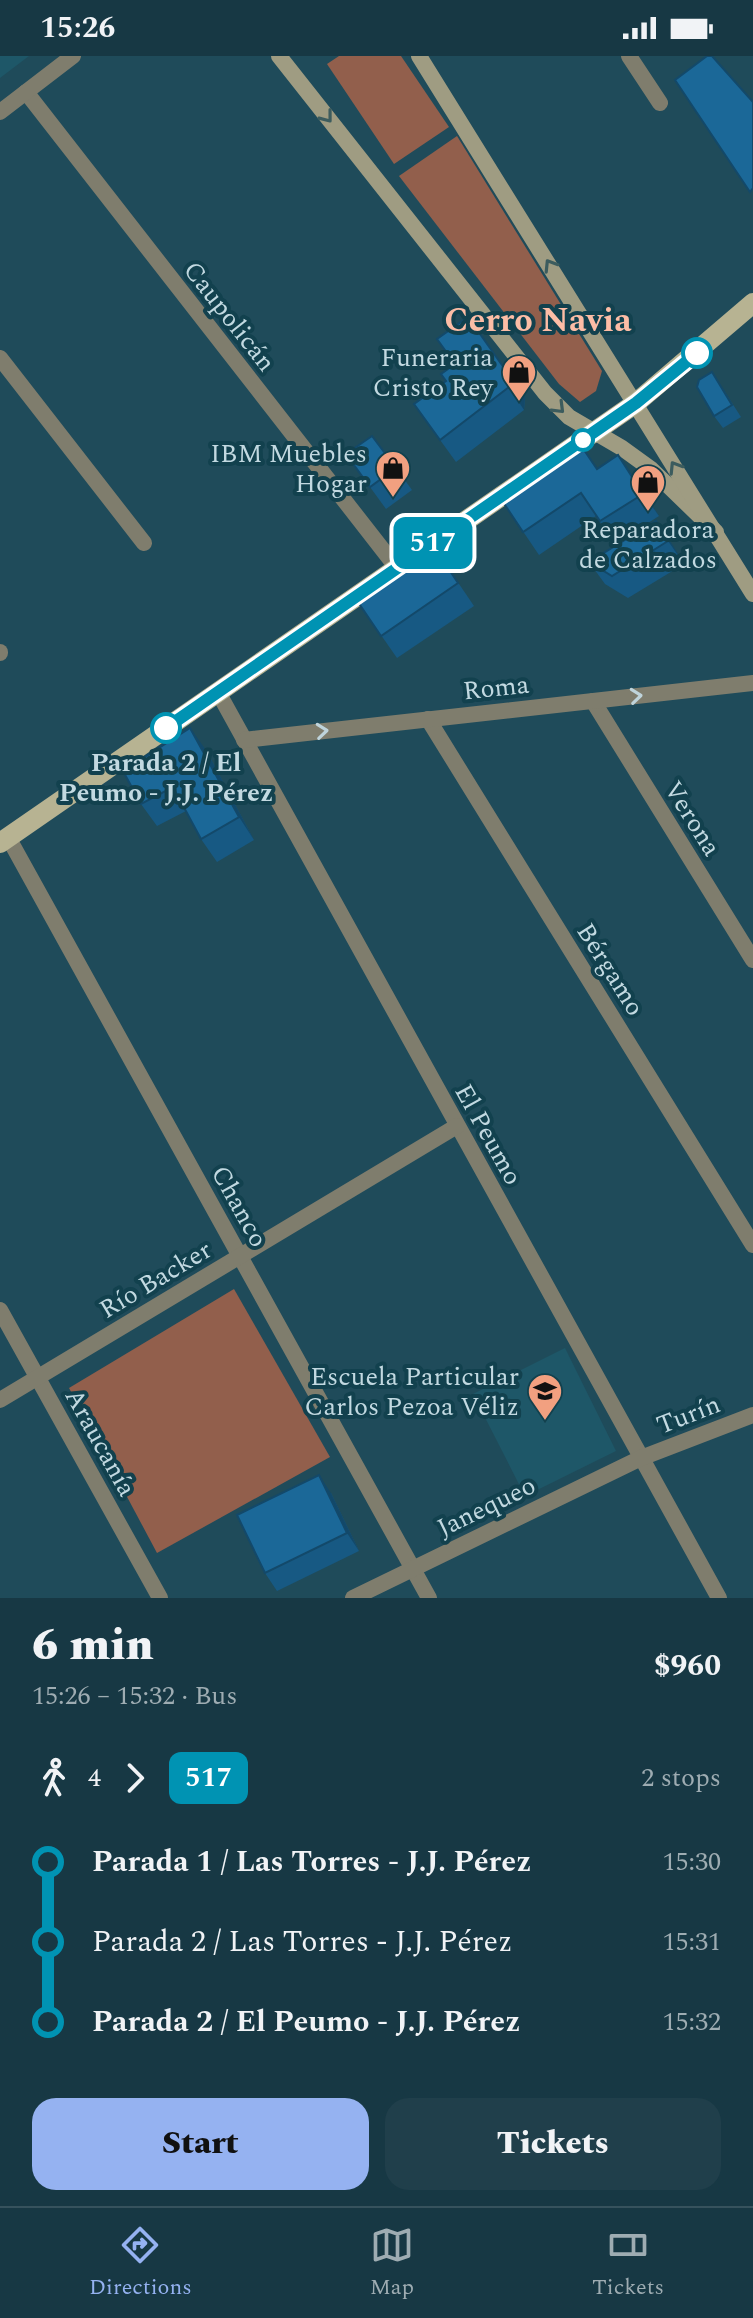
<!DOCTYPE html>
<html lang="en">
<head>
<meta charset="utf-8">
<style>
  :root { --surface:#173844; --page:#203f4b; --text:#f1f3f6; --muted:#9eacb2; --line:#36525d; --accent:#95b2f1 }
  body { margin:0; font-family:Spectral,serif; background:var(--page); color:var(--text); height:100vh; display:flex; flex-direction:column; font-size:30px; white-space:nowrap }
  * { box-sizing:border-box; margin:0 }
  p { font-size:26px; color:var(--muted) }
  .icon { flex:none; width:44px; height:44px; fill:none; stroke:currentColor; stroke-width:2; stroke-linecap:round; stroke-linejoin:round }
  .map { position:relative; height:1542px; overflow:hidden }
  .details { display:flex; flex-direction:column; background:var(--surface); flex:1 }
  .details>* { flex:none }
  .badge { padding:0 16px; border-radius:12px; font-size:28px; line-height:52px }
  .map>.badge { position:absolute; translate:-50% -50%; box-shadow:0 0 0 4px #fff }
  .legs { display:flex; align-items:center; gap:12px; height:88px; padding:0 32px; font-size:26px }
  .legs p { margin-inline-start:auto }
  .overview { display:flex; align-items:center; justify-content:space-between; height:136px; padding:0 32px }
  h1 { font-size:44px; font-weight:800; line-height:60px }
  .cta { display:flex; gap:16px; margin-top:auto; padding:16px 32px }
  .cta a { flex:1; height:92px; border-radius:24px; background:var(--accent); color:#111; font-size:32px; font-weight:800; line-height:92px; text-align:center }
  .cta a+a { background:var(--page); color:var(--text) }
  ul { padding:0 32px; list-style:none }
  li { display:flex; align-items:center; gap:28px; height:80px; font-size:30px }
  li i { display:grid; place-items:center; width:12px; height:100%; margin:0 10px; background:currentColor }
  li i::after { content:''; width:20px; height:20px; margin:-10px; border:6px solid; border-radius:50%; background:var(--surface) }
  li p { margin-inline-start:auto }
  li:first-child i { background:linear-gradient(#0000 50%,currentColor 0) }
  li:last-child i { background:linear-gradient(currentColor 50%,#0000 0) }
  .status { display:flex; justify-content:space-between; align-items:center; height:56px; padding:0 40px; background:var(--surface); direction:ltr }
  .status svg { height:22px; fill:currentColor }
  .menu { display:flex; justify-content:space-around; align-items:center; height:112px; border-top:2px solid var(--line); background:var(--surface); font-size:22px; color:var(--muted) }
  .menu a { display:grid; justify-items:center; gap:4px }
  .menu .selected { color:var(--accent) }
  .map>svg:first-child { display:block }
  .built { fill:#1e5768 }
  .green { fill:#925f4c }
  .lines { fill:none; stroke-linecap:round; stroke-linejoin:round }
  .street { stroke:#7f7d6d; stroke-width:16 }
  .secondary { stroke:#9f9c82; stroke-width:16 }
  .primary { stroke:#b7b392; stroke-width:20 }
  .wall { fill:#175983 }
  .shaded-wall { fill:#13496a }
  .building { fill:#1b6898; stroke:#13496a; stroke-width:2 }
  .oneway { stroke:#3c5c5e }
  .oneway2 { stroke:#bfd4db }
  .line-1-casing { stroke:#fff; stroke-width:18 }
  .line-1 { stroke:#0093b3; stroke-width:12 }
  .stop-1-dot { fill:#fff; stroke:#0093b3; stroke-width:4 }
  .labels { text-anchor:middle; stroke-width:8; stroke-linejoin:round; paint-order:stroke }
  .street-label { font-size:26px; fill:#c2d9e1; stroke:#12414e }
  .poi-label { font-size:26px; fill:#c2d9e1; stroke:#12414e; text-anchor:end }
  .stop-label { font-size:26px; font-weight:bold; fill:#c2d9e1; stroke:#12414e }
  .district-label { font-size:34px; font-weight:bold; fill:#fcbda6; stroke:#12414e }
</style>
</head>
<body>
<div class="status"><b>15:26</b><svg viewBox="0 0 49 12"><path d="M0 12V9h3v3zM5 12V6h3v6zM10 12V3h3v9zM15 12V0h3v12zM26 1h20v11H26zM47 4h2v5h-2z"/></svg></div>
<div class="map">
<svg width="753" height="1542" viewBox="0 0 753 1542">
  <rect width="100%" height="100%" fill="#1f4b5a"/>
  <g class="built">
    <path d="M0,0H29L0,22Z"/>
    <path d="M565,1292L616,1395L525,1440L473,1338Z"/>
  </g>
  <g class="green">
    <path d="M339,0H401L449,71L394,108L327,8Z"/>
    <path d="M457,80L602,315L596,335L580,346L559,328L399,120Z"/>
    <path d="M234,1233L330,1401L157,1497L69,1332Z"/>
  </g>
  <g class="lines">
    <g class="street">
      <path d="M629,0L660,47"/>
      <path d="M26,36L397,512"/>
      <path d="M0,56L73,0"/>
      <path d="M0,302L144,487"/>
      <path d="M0,596V597"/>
      <path d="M218,636L719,1542"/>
      <path d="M593,645L753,904"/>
      <path d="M428,663L753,1189"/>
      <path d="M244,684L753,627"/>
      <path d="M8,781L429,1542"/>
      <path d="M0,1254L160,1542"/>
      <path d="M0,1344L457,1070"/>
      <path d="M353,1542L641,1402L753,1359"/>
    </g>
    <g class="secondary">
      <path d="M279,0L545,337L569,361L622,392L651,413L716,476"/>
      <path d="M419,0L753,538"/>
    </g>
    <path class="primary" d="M0,787L636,347L753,247"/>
  </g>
  <g class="wall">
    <path d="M437,283L525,341L524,354L456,406L414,348L446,325L441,318L455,308Z"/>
    <path d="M712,316L741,361L723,372L714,360Z"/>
    <path d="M346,398L396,412L412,434L386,453Z"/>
    <path d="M618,399L659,460L615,488L596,460L539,499L503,446L597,413Z"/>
    <path d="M656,465L684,508L628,542L605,528L589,506Z"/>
    <path d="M436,494L474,550L397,602L358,546Z"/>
    <path d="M206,694L254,784L217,806L201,783L186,755L157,770L141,748Z"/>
    <path d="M331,1437L359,1495L277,1535L265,1517Z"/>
  </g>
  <g class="shaded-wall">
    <path d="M509,319L525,341L524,354L509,331Z"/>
    <path d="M618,399L634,422L659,460L643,438Z"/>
    <path d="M656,465L672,488L684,508L668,485Z"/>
    <path d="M190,672L206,694L254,784L239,761Z"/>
    <path d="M319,1419L331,1437L359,1495L347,1477Z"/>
  </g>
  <g class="building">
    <path d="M707,0H712L753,46V132L750,136L675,24Z"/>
    <path d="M468,261L509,319V331L440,384L414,348L446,325L441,318L455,308L437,283Z"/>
    <path d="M712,316L732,349L714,360L697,331L699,324Z"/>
    <path d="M372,380L396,412L370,431L346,398Z"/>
    <path d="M582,391L597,413L618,399L643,438L600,465L581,437L523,476L503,446Z"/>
    <path d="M656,465L668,485L612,520L589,506Z"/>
    <path d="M436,494L458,527L381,580L358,546Z"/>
    <path d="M190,672L239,761L201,783L173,731L141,748L123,715Z"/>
    <path d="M319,1419L347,1477L265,1517L237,1459Z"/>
  </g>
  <defs><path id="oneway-chevron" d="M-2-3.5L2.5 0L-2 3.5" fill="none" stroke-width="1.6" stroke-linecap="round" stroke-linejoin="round" transform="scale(2)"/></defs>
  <g class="oneway">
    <use href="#oneway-chevron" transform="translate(327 61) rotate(52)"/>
    <use href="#oneway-chevron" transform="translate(550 209) rotate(-122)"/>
    <use href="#oneway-chevron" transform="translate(559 352) rotate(45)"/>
    <use href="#oneway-chevron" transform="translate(675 411) rotate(-122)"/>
  </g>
  <g class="oneway2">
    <use href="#oneway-chevron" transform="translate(636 640) rotate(-6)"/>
    <use href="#oneway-chevron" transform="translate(322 675) rotate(-6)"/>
  </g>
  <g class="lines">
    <g class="line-1-casing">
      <path id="line-1" d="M166,672L636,347L697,297"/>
    </g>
    <use href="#line-1" class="line-1"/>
  </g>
  <defs>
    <g id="shop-pin" transform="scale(1.8)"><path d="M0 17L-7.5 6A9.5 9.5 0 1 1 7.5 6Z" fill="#f2a080" stroke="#12414e"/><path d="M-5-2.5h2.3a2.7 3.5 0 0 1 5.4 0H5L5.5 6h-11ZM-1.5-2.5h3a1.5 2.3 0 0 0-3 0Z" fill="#111"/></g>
    <g id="school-pin" transform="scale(1.8)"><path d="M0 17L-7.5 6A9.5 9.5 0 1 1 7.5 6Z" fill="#f2a080" stroke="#12414e"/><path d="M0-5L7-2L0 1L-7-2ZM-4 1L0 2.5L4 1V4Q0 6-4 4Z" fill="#111"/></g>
  </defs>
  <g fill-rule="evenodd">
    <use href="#shop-pin" x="519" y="316"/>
    <use href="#shop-pin" x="393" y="412"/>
    <use href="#shop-pin" x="648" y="426"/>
    <use href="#school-pin" x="545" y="1335"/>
  </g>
  <g class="stop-1-dot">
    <circle cx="697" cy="297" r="14"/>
    <circle cx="583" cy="384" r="10"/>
    <circle cx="166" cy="672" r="14"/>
  </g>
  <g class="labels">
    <g class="street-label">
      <text transform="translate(230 260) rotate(52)" y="9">Caupolicán</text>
      <text transform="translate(496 631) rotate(-6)" y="9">Roma</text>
      <text transform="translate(693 762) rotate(58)" y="9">Verona</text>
      <text transform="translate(611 913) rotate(58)" y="9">Bérgamo</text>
      <text transform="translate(489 1078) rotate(61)" y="9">El Peumo</text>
      <text transform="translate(240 1150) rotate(61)" y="9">Chanco</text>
      <text transform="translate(155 1223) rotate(-31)" y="9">Río Backer</text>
      <text transform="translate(688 1358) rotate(-21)" y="9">Turín</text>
      <text transform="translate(101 1386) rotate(61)" y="9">Araucanía</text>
      <text transform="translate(486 1450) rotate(-26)" y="9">Janequeo</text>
    </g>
    <g class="poi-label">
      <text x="493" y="310">Funeraria<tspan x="493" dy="30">Cristo Rey</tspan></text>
      <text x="367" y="406">IBM Muebles<tspan x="367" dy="30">Hogar</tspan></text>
      <text x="648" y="482" text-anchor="middle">Reparadora<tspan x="648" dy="30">de Calzados</tspan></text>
      <text x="519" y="1329">Escuela Particular<tspan x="519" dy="30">Carlos Pezoa Véliz</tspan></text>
    </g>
    <g class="stop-label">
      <text x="166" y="715">Parada 2 / El<tspan x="166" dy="30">Peumo - J.J. Pérez</tspan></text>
    </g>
    <g class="district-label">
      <text x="538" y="275">Cerro Navia</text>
    </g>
  </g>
</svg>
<b class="badge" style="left:433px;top:487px;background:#0093b3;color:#fff">517</b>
</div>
<section class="details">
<div class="overview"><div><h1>6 min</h1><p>15:26 – 15:32 · Bus</p></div><b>$960</b></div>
<div class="legs"><svg class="icon" aria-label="walk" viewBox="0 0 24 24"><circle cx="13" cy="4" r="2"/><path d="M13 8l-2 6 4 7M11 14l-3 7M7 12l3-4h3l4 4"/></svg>4<svg class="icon" aria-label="forward" viewBox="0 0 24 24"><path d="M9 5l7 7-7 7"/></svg><b class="badge" style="background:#0093b3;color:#fff">517</b><p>2 stops</p></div>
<ul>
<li><i style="color:#0093b3"></i><b>Parada 1 / Las Torres - J.J. Pérez</b><p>15:30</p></li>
<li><i style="color:#0093b3"></i><span>Parada 2 / Las Torres - J.J. Pérez</span><p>15:31</p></li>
<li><i style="color:#0093b3"></i><b>Parada 2 / El Peumo - J.J. Pérez</b><p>15:32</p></li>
</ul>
<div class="cta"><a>Start</a><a>Tickets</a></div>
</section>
<nav class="menu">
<a class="selected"><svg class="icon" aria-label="directions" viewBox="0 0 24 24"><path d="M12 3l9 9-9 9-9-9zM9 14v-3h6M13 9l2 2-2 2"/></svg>Directions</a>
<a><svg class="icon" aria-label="map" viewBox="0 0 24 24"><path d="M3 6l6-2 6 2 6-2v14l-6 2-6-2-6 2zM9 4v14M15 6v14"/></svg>Map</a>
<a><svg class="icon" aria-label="tickets" viewBox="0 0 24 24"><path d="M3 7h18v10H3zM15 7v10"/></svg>Tickets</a>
</nav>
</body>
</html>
